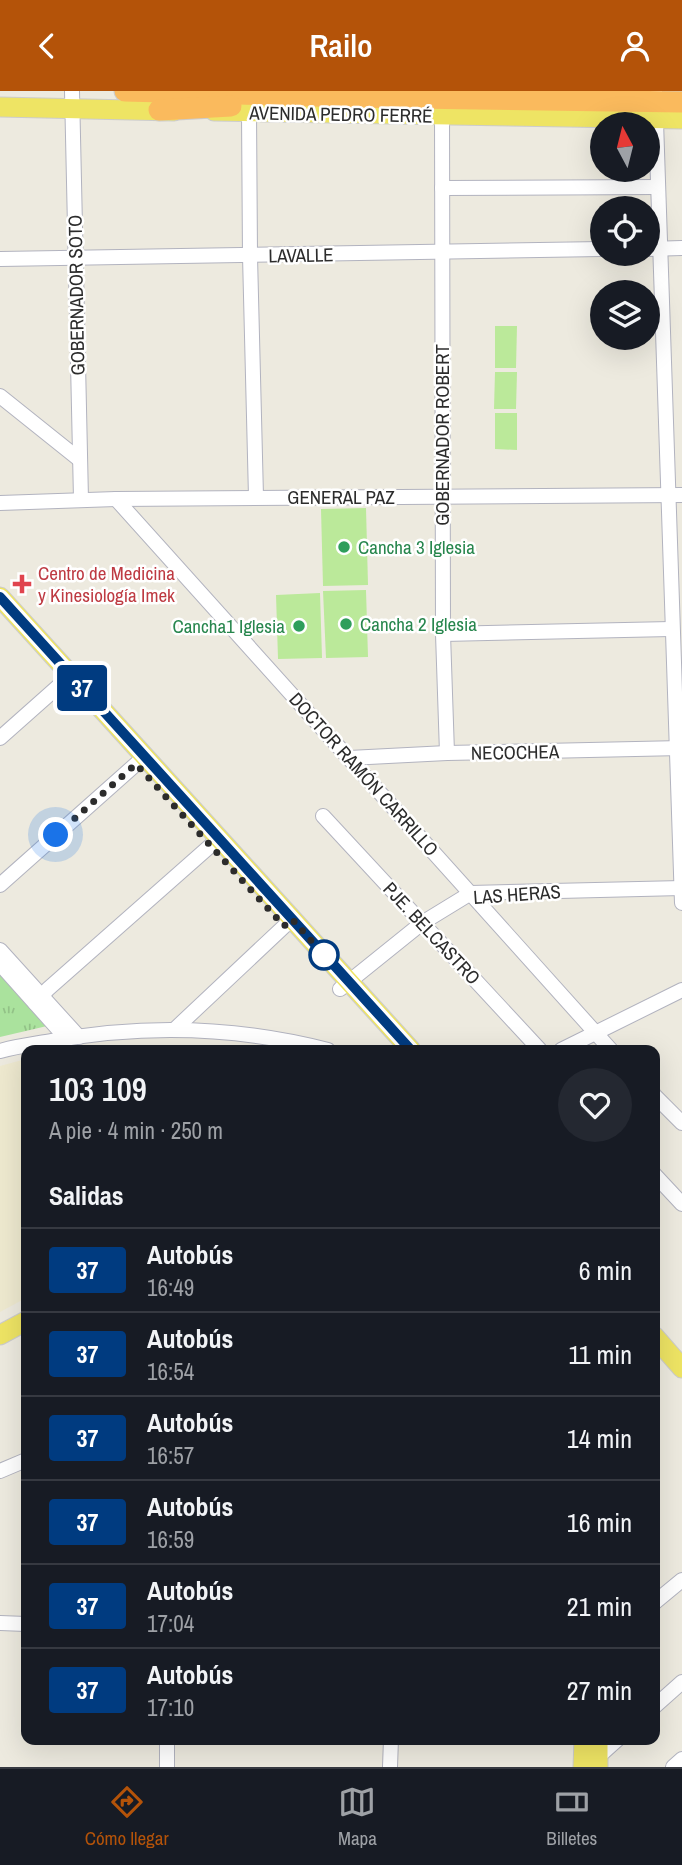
<!DOCTYPE html>
<html lang="es">
<head>
<meta charset="utf-8">
<style>
  :root { --surface:#171b24; --page:#242831; --text:#f1f3f6; --muted:#9ea1a6; --line:#363941; --accent:#b45309 }
  body { margin:0; font-family:"Archivo Narrow",sans-serif; background:var(--page); color:var(--text); height:100vh; display:flex; flex-direction:column; font-size:26px; white-space:nowrap }
  * { box-sizing:border-box; margin:0 }
  p { font-size:23px; color:var(--muted) }
  .icon { flex:none; width:38px; height:38px; fill:none; stroke:currentColor; stroke-width:2; stroke-linecap:round; stroke-linejoin:round }
  .map { position:relative; flex:1; overflow:hidden }
  .drawer { position:absolute; left:21px; top:954px; width:639px; height:700px; display:flex; flex-direction:column; background:var(--surface); border-radius:14px; box-shadow:0 7px 28px #0002 }
  .drawer>* { flex:none }
  .badge { padding:0 14px; border-radius:5px; font-size:24px; line-height:46px }
  .needle { width:46px; rotate:353deg }
  .fabs { position:absolute; left:590px; top:21px; display:grid; gap:14px }
  .fabs a { display:grid; place-items:center; width:70px; height:70px; border-radius:50%; background:var(--surface); box-shadow:0 7px 28px #0002; font-size:35px }
  .you { position:absolute; width:35px; height:35px; margin:-18px; border:5px solid #fff; border-radius:50%; background:#1a73e8; box-shadow:0 0 0 10px #1a73e833 }
  .map>.badge { position:absolute; translate:-50% -50%; box-shadow:0 0 0 4px #fff }
  h2 { padding:0 28px; font-size:26px; line-height:63px }
  .round { display:grid; place-items:center; flex:none; width:74px; height:74px; border-radius:37px; background:var(--page) }
  .headline { display:flex; align-items:center; justify-content:space-between; height:119px; padding:0 28px }
  h1 { font-size:33px; font-weight:600; line-height:52px }
  ul { padding:0; list-style:none }
  li { display:flex; align-items:center; gap:21px; height:84px; padding:0 28px; border-top:2px solid var(--line) }
  li div { flex:1 }
  li b { display:block; font-size:26px }
  li em { font-style:normal }
  li .badge { min-width:77px; font-weight:700; text-align:center }
  header { display:flex; justify-content:space-between; align-items:center; height:91px; padding:0 28px; background:var(--accent); color:#fff; font-size:32px; font-weight:600 }
  .tab-bar { display:flex; justify-content:space-around; align-items:center; height:98px; border-top:2px solid var(--line); background:var(--surface); font-size:19px; color:var(--muted) }
  .tab-bar a { display:grid; justify-items:center; gap:4px }
  .tab-bar .active { color:var(--accent) }
  .map>svg:first-child { display:block }
  .education { fill:#eee9cf }
  .grass { fill:url(#grass-tufts) }
  .pitch { fill:#bbe99a }
  .lines { fill:none; stroke-linecap:round; stroke-linejoin:round }
  .minor-casing { stroke:#b2b3bf; stroke-width:16 }
  .major-casing { stroke:#ccc; stroke-width:21 }
  .highway-casing { stroke:#ccc; stroke-width:23 }
  .minor { stroke:#fff; stroke-width:14 }
  .major { stroke:#eee464; stroke-width:19 }
  .highway { stroke:#faba5d; stroke-width:21 }
  .line-casing { stroke:#fff; stroke-width:16 }
  .line { stroke:#003b80; stroke-width:10 }
  .walk { stroke:#2c2c2c; stroke-width:7; stroke-dasharray:0 12.6 }
  .leisure-dot { fill:#2e9e5b; stroke:#fff; stroke-width:2.5 }
  .health-dot { fill:#e0444e; stroke:#fff; stroke-width:2.5 }
  .stop-dot { fill:#fff; stroke:#003b80; stroke-width:3.5 }
  .labels { text-anchor:middle; stroke-width:5; stroke-linejoin:round; paint-order:stroke }
  .street-label { font-size:19px; fill:#2c2c2c; stroke:#fff }
  .leisure-label { font-size:19px; fill:#27864d; stroke:#fff; text-anchor:start }
  .health-label { font-size:19px; fill:#be3a42; stroke:#fff; text-anchor:start }
</style>
</head>
<body>
<header><svg class="icon" aria-label="back" viewBox="0 0 24 24"><path d="M15 5l-7 7 7 7"/></svg>Railo<svg class="icon" aria-label="person" viewBox="0 0 24 24"><circle cx="12" cy="8" r="4"/><path d="M4 21q1-7 8-7t8 7"/></svg></header>
<div class="map">
<svg width="682" height="1676" viewBox="0 0 682 1676">
  <defs>
    <pattern id="grass-tufts" width="24" height="20" patternUnits="userSpaceOnUse" patternTransform="scale(1.75)"><rect width="24" height="20" fill="#aae29d"/><path d="M3 7l-1-3M5 7V3M7 7l1-3M15 17l-1-3M17 17v-4M19 17l1-3" fill="none" stroke="#92c287"/></pattern>
  </defs>
  <rect width="100%" height="100%" fill="#edeadf"/>
  <path class="education" d="M26,968V1207L0,1221V975Z"/>
  <path class="grass" d="M0,884L47,935L0,946Z"/>
  <g class="pitch">
    <path d="M495,235H517L516,277H495Z"/>
    <path d="M495,281H517L516,318H494Z"/>
    <path d="M495,322H517V359L495,358Z"/>
    <path d="M366,417L368,494L323,495L321,418Z"/>
    <path d="M366,499L368,566L326,567L323,500Z"/>
    <path d="M320,502L322,567L278,568L276,504Z"/>
  </g>
  <g class="lines">
    <g class="minor-casing">
      <g id="minor">
        <path d="M72,0L81,408"/>
        <path d="M655,0L682,812"/>
        <path d="M442,16L443,543L447,662"/>
        <path d="M249,21L250,165L256,406"/>
        <path d="M442,97L658,96"/>
        <path d="M648,158L682,157"/>
        <path d="M0,168L602,158"/>
        <path d="M0,305L80,369"/>
        <path d="M116,408L611,959"/>
        <path d="M0,412L116,408L682,404"/>
        <path d="M443,543L671,538"/>
        <path d="M0,647L71,584"/>
        <path d="M349,667L447,662L682,657"/>
        <path d="M323,725L540,959"/>
        <path d="M0,794L144,666"/>
        <path d="M0,859L79,946"/>
        <path d="M0,873L66,947"/>
        <path d="M340,898L422,832L471,802L682,797"/>
        <path d="M35,912L48,898L218,748"/>
        <path d="M175,938L292,828"/>
        <path d="M561,959L682,899"/>
        <path d="M0,960C17,955 35,953 52,950C144,933 238,936 328,959"/>
        <path d="M654,1004L682,1032"/>
        <path d="M654,1083L682,1113"/>
        <path d="M0,1380L26,1369"/>
        <path d="M654,1512L682,1489"/>
        <path d="M0,1532L26,1533"/>
        <path d="M654,1616L682,1591"/>
        <path d="M598,1666L618,1648"/>
        <path d="M167,1676V1648"/>
        <path d="M390,1676L391,1648"/>
        <path d="M673,1676L682,1668"/>
      </g>
    </g>
    <g class="major-casing">
      <g id="major">
        <path d="M0,16L174,20"/>
        <path d="M214,20L682,28"/>
        <path d="M0,506L411,959"/>
        <path d="M0,1244L26,1230"/>
        <path d="M654,1245L682,1277"/>
        <path d="M583,1676L584,1648"/>
        <path d="M598,1676V1648"/>
      </g>
    </g>
    <g class="highway-casing">
      <g id="highway">
        <path d="M125,0L349,6L682,11"/>
        <path d="M159,19L231,15"/>
      </g>
    </g>
    <use href="#minor" class="minor"/>
    <use href="#major" class="major"/>
    <use href="#highway" class="highway"/>
  </g>
  <g class="lines">
    <g class="line-casing">
      <path id="line" d="M0,506L411,959"/>
    </g>
    <use href="#line" class="line"/>
    <path class="walk" d="M56,744L136,673L284,835L292,828L324,864"/>
  </g>
  <g class="leisure-dot">
    <circle cx="344" cy="456" r="7"/>
    <circle cx="346" cy="533" r="7"/>
    <circle cx="299" cy="535" r="7"/>
  </g>
  <path class="health-dot" d="M18.5 482.5h7v7h7v7h-7v7h-7v-7h-7v-7h7z"/>
  <circle class="stop-dot" cx="324" cy="864" r="14"/>
  <g class="labels">
    <g class="street-label">
      <text transform="translate(341 23) rotate(1)" y="7">AVENIDA PEDRO FERRÉ</text>
      <text transform="translate(301 164) rotate(-1)" y="7">LAVALLE</text>
      <text transform="translate(76 204) rotate(-91)" y="7">GOBERNADOR SOTO</text>
      <text transform="translate(442 344) rotate(-90)" y="7">GOBERNADOR ROBERT</text>
      <text x="341" y="413">GENERAL PAZ</text>
      <text transform="translate(515 661) rotate(-1)" y="7">NECOCHEA</text>
      <text transform="translate(364 683) rotate(48)" y="7">DOCTOR RAMÓN CARRILLO</text>
      <text transform="translate(517 803) rotate(-4)" y="7">LAS HERAS</text>
      <text transform="translate(432 842) rotate(47)" y="7">PJE. BELCASTRO</text>
    </g>
    <g class="leisure-label">
      <text x="358" y="463">Cancha 3 Iglesia</text>
      <text x="360" y="540">Cancha 2 Iglesia</text>
      <text x="285" y="542" text-anchor="end">Cancha1 Iglesia</text>
    </g>
    <g class="health-label">
      <text x="38" y="489">Centro de Medicina<tspan x="38" dy="22">y Kinesiología Imek</tspan></text>
    </g>
  </g>
</svg>
<div class="fabs">
<a><svg class="needle" viewBox="-14 -14 28 28"><path d="M0-13l5 13h-10z" fill="#e53935"/><path d="M0 13l5-13h-10z" fill="#9ea1a6"/></svg></a>
<a><svg class="icon" aria-label="locate" viewBox="0 0 24 24"><circle cx="12" cy="12" r="6"/><path d="M12 2v4M12 18v4M2 12h4M18 12h4"/></svg></a>
<a><svg class="icon" aria-label="layers" viewBox="0 0 24 24"><path d="M12 4l9 5-9 5-9-5zM3 14l9 5 9-5"/></svg></a>
</div>
<div class="you" style="left:56px;top:744px"></div>
<b class="badge" style="left:82px;top:597px;background:#003b80;color:#fff">37</b>
<section class="drawer">
<div class="headline"><div><h1>103 109</h1><p>A pie · 4 min · 250 m</p></div><a class="round"><svg class="icon" aria-label="heart" viewBox="0 0 24 24"><path d="M12 20l-8-8c-3-5 5-10 8-4 3-6 11-1 8 4z"/></svg></a></div>
<h2>Salidas</h2>
<ul>
<li><span class="badge" style="background:#003b80;color:#fff">37</span><div><b>Autobús</b><p>16:49</p></div><em>6 min</em></li>
<li><span class="badge" style="background:#003b80;color:#fff">37</span><div><b>Autobús</b><p>16:54</p></div><em>11 min</em></li>
<li><span class="badge" style="background:#003b80;color:#fff">37</span><div><b>Autobús</b><p>16:57</p></div><em>14 min</em></li>
<li><span class="badge" style="background:#003b80;color:#fff">37</span><div><b>Autobús</b><p>16:59</p></div><em>16 min</em></li>
<li><span class="badge" style="background:#003b80;color:#fff">37</span><div><b>Autobús</b><p>17:04</p></div><em>21 min</em></li>
<li><span class="badge" style="background:#003b80;color:#fff">37</span><div><b>Autobús</b><p>17:10</p></div><em>27 min</em></li>
</ul>
</section>
</div>
<nav class="tab-bar">
<a class="active"><svg class="icon" aria-label="directions" viewBox="0 0 24 24"><path d="M12 3l9 9-9 9-9-9zM9 14v-3h6M13 9l2 2-2 2"/></svg>Cómo llegar</a>
<a><svg class="icon" aria-label="map" viewBox="0 0 24 24"><path d="M3 6l6-2 6 2 6-2v14l-6 2-6-2-6 2zM9 4v14M15 6v14"/></svg>Mapa</a>
<a><svg class="icon" aria-label="tickets" viewBox="0 0 24 24"><path d="M3 7h18v10H3zM15 7v10"/></svg>Billetes</a>
</nav>
</body>
</html>
